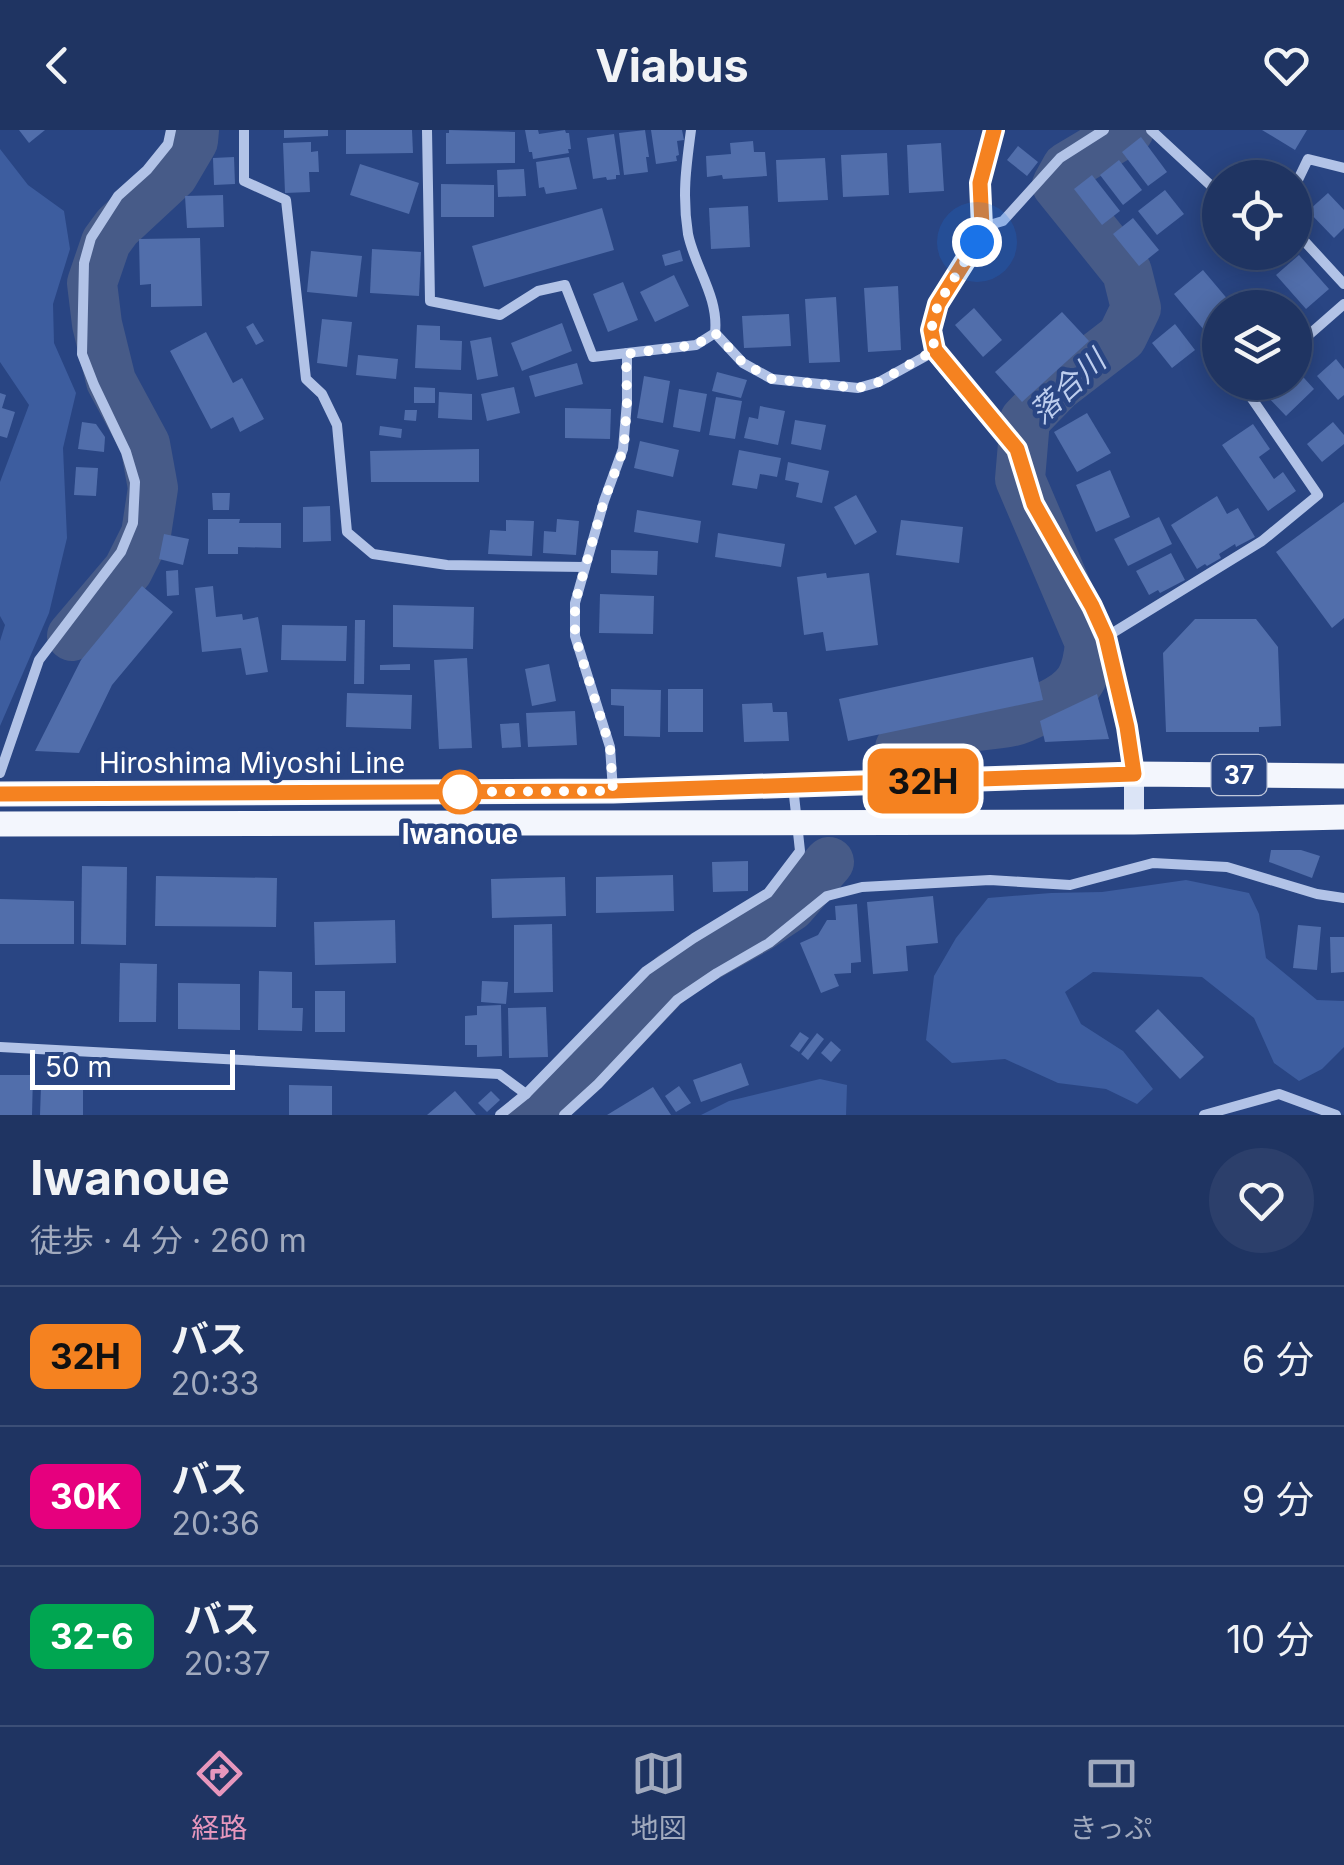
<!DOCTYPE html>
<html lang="ja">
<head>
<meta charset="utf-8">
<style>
  :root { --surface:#1f3462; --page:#2c3f6b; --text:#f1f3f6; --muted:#a1aabe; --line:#3c4f77; --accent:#e797bd }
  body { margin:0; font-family:Inter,"Noto Sans JP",sans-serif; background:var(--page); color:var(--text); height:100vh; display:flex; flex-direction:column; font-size:38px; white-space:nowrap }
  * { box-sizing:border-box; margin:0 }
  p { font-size:32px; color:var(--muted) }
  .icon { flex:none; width:55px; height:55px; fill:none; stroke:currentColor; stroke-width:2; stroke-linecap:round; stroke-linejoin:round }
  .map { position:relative; height:985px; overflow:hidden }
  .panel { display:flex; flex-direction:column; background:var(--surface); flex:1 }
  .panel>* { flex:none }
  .badge { padding:0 20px; border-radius:15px; font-size:35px; line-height:65px }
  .buttons { position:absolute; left:1202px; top:30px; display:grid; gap:20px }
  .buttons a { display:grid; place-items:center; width:110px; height:110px; border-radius:50%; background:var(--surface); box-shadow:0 5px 25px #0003,0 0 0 2px var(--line); font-size:50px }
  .scale { position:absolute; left:30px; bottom:25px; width:205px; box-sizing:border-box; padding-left:10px; border:5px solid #fff; border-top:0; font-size:28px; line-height:35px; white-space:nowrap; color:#fff; -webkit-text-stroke:8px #294583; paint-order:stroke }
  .you { position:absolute; width:50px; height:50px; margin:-25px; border:8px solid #fff; border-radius:50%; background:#1a73e8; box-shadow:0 0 0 15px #1a73e833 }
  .map>.badge { position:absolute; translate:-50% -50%; box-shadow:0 0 0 5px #fff }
  .round { display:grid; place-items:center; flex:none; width:105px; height:105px; border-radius:52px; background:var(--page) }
  .headline { display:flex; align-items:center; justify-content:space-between; height:170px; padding:0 30px }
  h1 { font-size:48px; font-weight:700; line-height:75px }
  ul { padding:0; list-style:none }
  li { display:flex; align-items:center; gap:30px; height:140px; padding:0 30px; border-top:2px solid var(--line) }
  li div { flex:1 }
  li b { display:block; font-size:38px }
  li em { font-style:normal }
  li .badge { min-width:110px; font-weight:700; text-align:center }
  header { display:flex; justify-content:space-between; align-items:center; height:130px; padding:0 30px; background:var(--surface); font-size:45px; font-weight:700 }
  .tabs { display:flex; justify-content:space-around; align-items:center; height:140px; border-top:2px solid var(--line); background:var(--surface); font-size:28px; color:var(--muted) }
  .tabs a { display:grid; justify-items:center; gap:5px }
  .tabs .selected { color:var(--accent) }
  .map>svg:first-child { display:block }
  .green { fill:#3d5d9f }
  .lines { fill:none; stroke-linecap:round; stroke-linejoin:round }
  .river { stroke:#475b88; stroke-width:50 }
  .building { fill:#516eab }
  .street { stroke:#b2c3e7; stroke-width:10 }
  .secondary { stroke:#dbe4f6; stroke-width:20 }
  .primary { stroke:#f3f6fd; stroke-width:25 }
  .line-casing { stroke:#fff; stroke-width:22 }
  .line { stroke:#f58220; stroke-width:15 }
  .walk { stroke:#fff; stroke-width:10; stroke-dasharray:0 18 }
  .stop-dot { fill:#fff; stroke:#f58220; stroke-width:5 }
  .labels { text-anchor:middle; stroke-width:9; stroke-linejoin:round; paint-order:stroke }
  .shield { fill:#294583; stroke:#bfc7da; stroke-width:2.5 }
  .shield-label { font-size:25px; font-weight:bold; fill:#fff }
  .street-label { font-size:28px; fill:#fff; stroke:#294583 }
  .stop-label { font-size:28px; font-weight:bold; fill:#fff; stroke:#294583 }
  .water-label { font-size:30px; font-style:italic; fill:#beceee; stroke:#294583 }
</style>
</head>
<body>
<header><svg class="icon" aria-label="back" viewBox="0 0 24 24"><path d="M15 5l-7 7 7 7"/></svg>Viabus<svg class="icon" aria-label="heart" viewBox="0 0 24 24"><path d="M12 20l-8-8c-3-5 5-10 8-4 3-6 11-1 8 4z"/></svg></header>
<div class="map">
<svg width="1344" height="985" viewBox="0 0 1344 985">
  <rect width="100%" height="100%" fill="#294583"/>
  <g class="green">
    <path d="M0,19L28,55L64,81L70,119L53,174L54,213L76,263L63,318L67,408L49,483L0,596V511L5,495L0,486V352L29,275L0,232Z"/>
    <path d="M1186,750L1249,763L1259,784L1266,828L1317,870L1344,871V917L1322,939L1299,951L1274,933L1254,888L1202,847L1093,842L1065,862L1081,894L1123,921L1153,959L1137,974L1106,959L1058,953L1005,929L952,933L926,910L934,846L956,808L988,768L1051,763L1102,762Z"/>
    <path d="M820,949L847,955L846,985H701L729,971Z"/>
  </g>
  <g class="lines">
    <g class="river">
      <path d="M72,506L128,440L146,404L153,358L145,314L111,251L97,194L92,153L106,112L117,97L173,45L193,11L194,0"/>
      <path d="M900,618C929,594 977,599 1013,591C1026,588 1038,580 1049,575C1080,560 1087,546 1090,513L1020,349L1025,290L1057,257L1122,207L1136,178L1127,142L1057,55L1067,37L1129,0"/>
      <path d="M533,985L594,929L674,845L756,799L791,776L829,732"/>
    </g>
  </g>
  <g class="building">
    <path d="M19,0H45L29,13Z"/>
    <path d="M284,0H328V6L284,8Z"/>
    <path d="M346,0H412L413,23L346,24Z"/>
    <path d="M449,0L515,2V33L446,34V3H449Z"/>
    <path d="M525,0H538L539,4L565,0L566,3H569L571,19H568L569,23L533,29L532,22H529Z"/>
    <path d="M645,0L649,27H646L648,42L624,45L619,3Z"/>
    <path d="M651,0H682L684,10L677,11L679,25L676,26L677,31L656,34Z"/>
    <path d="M1262,0H1307L1295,20Z"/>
    <path d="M614,4L620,45H616V49L607,50L606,47L593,49L587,8Z"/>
    <path d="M1141,7L1167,42L1148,56L1122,22Z"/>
    <path d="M753,11L754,22H765L767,46L723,49L722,45L707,47L706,26L731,24L730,13Z"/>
    <path d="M311,12V22L318,21L319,42H309L310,62L285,63L283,13Z"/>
    <path d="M941,13L944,61L909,63L907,15Z"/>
    <path d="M1018,16L1038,32L1027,46L1007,30Z"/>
    <path d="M887,23L889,65L843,67L841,25Z"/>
    <path d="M234,27L235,54L214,55L213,28Z"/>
    <path d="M569,27L577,59L546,64L544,57L539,58L536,32Z"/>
    <path d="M825,28L828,70L778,72L776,30Z"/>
    <path d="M1119,30L1142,60L1123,75L1100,45Z"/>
    <path d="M360,34L419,53L409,84L350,65Z"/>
    <path d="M524,39L526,66L498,67L497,40Z"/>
    <path d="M1092,45L1120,81L1102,95L1074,59Z"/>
    <path d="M441,54L494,55V87H441Z"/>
    <path d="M1165,60L1184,84L1157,105L1138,81Z"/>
    <path d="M1328,63L1344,80V98L1334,108L1308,81Z"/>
    <path d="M223,65L224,97L187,98L185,66Z"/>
    <path d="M748,76L750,117L711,119L709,78Z"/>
    <path d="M602,78L614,120L484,157L472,116Z"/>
    <path d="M1133,88L1159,120L1139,136L1113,104Z"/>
    <path d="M200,108L202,176L151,177V154L140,155L139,109Z"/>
    <path d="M372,119L421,122L419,166L370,163Z"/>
    <path d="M680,120L683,131L665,136L662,125Z"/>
    <path d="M311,121L362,126L357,167L307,162Z"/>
    <path d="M1299,125L1329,159L1306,179L1276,145Z"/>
    <path d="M1203,140L1235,178H1220V197L1209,206L1174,164Z"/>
    <path d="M674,145L689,176L655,192L640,162Z"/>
    <path d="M623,152L638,190L608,202L593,164Z"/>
    <path d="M898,156L901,220L868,222L864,158Z"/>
    <path d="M1281,165L1293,178H1267Z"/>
    <path d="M836,167L840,232L809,233L805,169Z"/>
    <path d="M974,178L1002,210L983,227L955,195Z"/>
    <path d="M1062,182L1089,211L1022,272L995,242Z"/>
    <path d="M789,184L791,216L744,218L742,186Z"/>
    <path d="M322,189L352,192L347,237L317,233Z"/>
    <path d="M253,193L264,211L256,215L246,197Z"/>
    <path d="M562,193L572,221L522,241L511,213Z"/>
    <path d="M1175,194L1195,220L1172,238L1152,213Z"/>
    <path d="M417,195L440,196V210L462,211L461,240L415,238Z"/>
    <path d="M206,202L233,253L242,248L264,289L240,302L233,287L211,299L170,221Z"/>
    <path d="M491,207L498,246L477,250L470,211Z"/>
    <path d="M358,225L398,229L396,249L356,245Z"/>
    <path d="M1336,229L1344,239V265L1338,270L1317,246Z"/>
    <path d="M577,233L583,254L535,267L529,246Z"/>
    <path d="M1295,238L1314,259L1286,286L1265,264L1277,252H1295Z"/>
    <path d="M717,242L747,250L741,268L712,261Z"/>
    <path d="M644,246L670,251L663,293L637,288Z"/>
    <path d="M414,257L435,258V273H414Z"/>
    <path d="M514,257L520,283L487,291L481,264Z"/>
    <path d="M679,259L707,264L700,302L673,297Z"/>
    <path d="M439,262L472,264V290L438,288Z"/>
    <path d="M0,263L6,265L2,278L15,282L7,308L0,306Z"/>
    <path d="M716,267L742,271L735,309L709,305Z"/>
    <path d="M760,276L785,281L778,315L744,308L749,287L758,289Z"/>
    <path d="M565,278L611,279L610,309L565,308Z"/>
    <path d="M405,280H417L416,291L404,290Z"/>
    <path d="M1087,283L1111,323L1077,342L1054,302Z"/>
    <path d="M795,290L826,295L821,320L791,314Z"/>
    <path d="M82,292L96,294L105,307L104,322L78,319Z"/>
    <path d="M1333,292L1344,305V314L1322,332L1307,314Z"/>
    <path d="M1253,294L1270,319L1259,327L1274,349L1283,342L1296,361L1268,381L1222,315Z"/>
    <path d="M380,296L402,299L401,308L379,305Z"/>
    <path d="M640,311L679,320L673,347L634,338Z"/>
    <path d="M479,319V352H371L370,321Z"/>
    <path d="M739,320L781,328L777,347L760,344L757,359L732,355Z"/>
    <path d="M788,332L829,341L822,373L796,367L799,353L785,350Z"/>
    <path d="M76,337L98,338L96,366L74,365Z"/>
    <path d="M1110,340L1130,387L1096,402L1076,355Z"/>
    <path d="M212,363H230L229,380H213Z"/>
    <path d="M856,365L877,402L855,415L834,377Z"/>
    <path d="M1217,366L1227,384L1238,378L1255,407L1236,417L1235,414L1219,424L1221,428L1207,436L1205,434L1197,439L1171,395Z"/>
    <path d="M1344,372V488L1332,498L1276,422Z"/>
    <path d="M330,376L331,411L303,412V377Z"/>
    <path d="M637,380L701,391L698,413L634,402Z"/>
    <path d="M1159,387L1172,414L1128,436L1114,409Z"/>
    <path d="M208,389H240L239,393H281V418L238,417V424H208Z"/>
    <path d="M557,389L579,391L576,425L543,423L544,401L556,402Z"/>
    <path d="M506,390L534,391L532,426L488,424L490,400L506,401Z"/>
    <path d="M901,390L963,397L959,433L896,425Z"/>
    <path d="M718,403L785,414L781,437L715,427Z"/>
    <path d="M164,404L189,409L183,435L159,429Z"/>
    <path d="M611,420L658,421L657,445L611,443Z"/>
    <path d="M1171,423L1185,450L1160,463L1158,460L1149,465L1136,441Z"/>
    <path d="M178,440L179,465L167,466L166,441Z"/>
    <path d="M826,443L827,448L869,443L878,515L826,521L823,502L804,505L797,447Z"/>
    <path d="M142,456L173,482L112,555L79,623L35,621L81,530Z"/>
    <path d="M213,456L216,487L242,484L243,490L258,487L268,542L246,545L241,518L202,522L195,458Z"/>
    <path d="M600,464L654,466L653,504L599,503Z"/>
    <path d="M393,475L474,477L473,519L393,517Z"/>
    <path d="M1195,489H1256L1278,517L1281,596L1259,597V602H1166L1163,523Z"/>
    <path d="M355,490H365L364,554H354Z"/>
    <path d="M282,495L347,496L346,531L281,530Z"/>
    <path d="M1033,527L1043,570L848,611L839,569Z"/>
    <path d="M467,528L472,618L439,619L434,530Z"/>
    <path d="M410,534V540H380V535Z"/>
    <path d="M549,534L556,571L532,576L525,539Z"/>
    <path d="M611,559L661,560L660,607L624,606V576L611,575Z"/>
    <rect x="668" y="559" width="35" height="43"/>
    <path d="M347,563L412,565L411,599L346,597Z"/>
    <path d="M1097,564L1109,609L1045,612L1040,591Z"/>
    <path d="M772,573L773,582H787L789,611L744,612L742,574Z"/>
    <path d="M575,581L577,615L528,617L526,583Z"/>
    <path d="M519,593L521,617L502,618L500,594Z"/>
    <path d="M1271,720H1301L1320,726L1312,748L1269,732Z"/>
    <path d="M748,731V761L713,762L712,732Z"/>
    <path d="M82,736L127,737L126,815L81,814Z"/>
    <path d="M673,745L674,781L596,783V747Z"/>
    <path d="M156,746L277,748L276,797L155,796Z"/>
    <path d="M565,747L566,786L492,788L491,749Z"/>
    <path d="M933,766L938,813L906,816L908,841L873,844L867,772Z"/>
    <path d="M0,769L74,771V814H0Z"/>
    <path d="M857,774L861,832L851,833V843L834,844L839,856L821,863L800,813L818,805L827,790H836L835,776Z"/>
    <path d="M395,790L396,833L315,835L314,792Z"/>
    <path d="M552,794L553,862L514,863V795Z"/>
    <path d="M1298,795L1321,797L1317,840L1293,838Z"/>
    <path d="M1330,807H1344V842L1331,843Z"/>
    <path d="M120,833L157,834L156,892H119Z"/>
    <path d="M259,841L292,842V878H303L302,901L258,900Z"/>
    <path d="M482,851L508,852L506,874L481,872Z"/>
    <path d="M178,853L240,854V900L178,899Z"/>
    <rect x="315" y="861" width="30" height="41"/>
    <path d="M501,875L502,926L477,927V915H465V886L477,885V876Z"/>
    <path d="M546,877L548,927L509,928L508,878Z"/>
    <path d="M1158,879L1204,927L1180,949L1135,901Z"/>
    <path d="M800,902L809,908L799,922L790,916Z"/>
    <path d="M817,903L824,909L808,930L801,924Z"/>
    <path d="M831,911L841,920L831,932L821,923Z"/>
    <path d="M741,933L749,955L701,972L693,950Z"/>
    <path d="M0,945H33L32,985H0Z"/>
    <path d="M289,955L332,956V985H289Z"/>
    <path d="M41,956L83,957V985H40Z"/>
    <path d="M679,956L691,973L676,982L665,966Z"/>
    <path d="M653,957L671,985H607Z"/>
    <path d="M455,961L476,985H427Z"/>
    <path d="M491,961L500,970L487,982L478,973Z"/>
  </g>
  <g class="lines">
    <g class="street">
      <path d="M244,0V51L286,70L306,249L322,264L337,295L347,402L373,424L447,435L585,437"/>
      <path d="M427,0L430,171L500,185L538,161L565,155L593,227L696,215L715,203C719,167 695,138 688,104C682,66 686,37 691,0"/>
      <path d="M1151,0L1220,64"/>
      <path d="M1295,56L1308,29L1344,38"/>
      <path d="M983,97L1003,91L1060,28L1104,0"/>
      <path d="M1295,101L1344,154"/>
      <path d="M715,203L743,233L772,249L858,258L879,252L935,221"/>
      <path d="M1295,217L1344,174"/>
      <path d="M1106,507L1262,411L1318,365L1246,260L1255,252"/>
      <path d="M0,643L39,530L121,422L133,393L135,352L126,322L94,255L82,224L84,133L91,108L118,66L147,40L168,14L171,0"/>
      <path d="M613,660L610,617L575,506V473L604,371L623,319L627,272V223"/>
      <path d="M0,917L499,944L526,964"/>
      <path d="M500,985L526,964L646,841L694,808L768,763L800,721L793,656"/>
      <path d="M564,985L598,954L677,870L717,843L769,813L827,766L862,757L990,750L1070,755L1153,733L1227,737L1317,764L1344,768"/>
      <path d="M1204,985L1279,964L1336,985"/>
    </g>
    <path class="secondary" d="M994,0L980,53L982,97L977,111L938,174L931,200L935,221L1017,319L1034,374L1092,476L1106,507L1127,597L1134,644V692"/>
    <g class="primary">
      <path d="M0,664L613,661L1134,644L1344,646"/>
      <path d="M0,694L1134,692L1344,687"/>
    </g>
  </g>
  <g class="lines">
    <g class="line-casing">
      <path id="line" d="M0,664L613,661L1134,644L1127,597L1106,507L1092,476L1034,374L1017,319L935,220L931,200L938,174L977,112L982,97L980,53L994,0"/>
    </g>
    <use href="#line" class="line"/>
    <path class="walk" d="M460,662H458L613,661L610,617L575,506V473L604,371L624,318L627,272L626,224L696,215L715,203L743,233L772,249L858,258L879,252L935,220L931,200L938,174L977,112"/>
  </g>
  <circle class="stop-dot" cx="460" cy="662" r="20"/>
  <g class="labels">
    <rect class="shield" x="1211.5" y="625" width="55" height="40" rx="8"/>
    <g class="shield-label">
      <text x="1239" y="654">37</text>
    </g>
    <g class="street-label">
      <text x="252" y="643">Hiroshima Miyoshi Line</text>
    </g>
    <g class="stop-label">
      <text x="460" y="714">Iwanoue</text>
    </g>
    <g class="water-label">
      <text transform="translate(1068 257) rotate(-43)" y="10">落合川</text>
    </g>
  </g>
</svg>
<div class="buttons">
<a><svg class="icon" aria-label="locate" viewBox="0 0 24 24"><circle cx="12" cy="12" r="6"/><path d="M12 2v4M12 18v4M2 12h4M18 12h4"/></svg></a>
<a><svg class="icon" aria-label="layers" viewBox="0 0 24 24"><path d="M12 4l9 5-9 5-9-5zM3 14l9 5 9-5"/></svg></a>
</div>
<div class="scale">50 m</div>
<div class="you" style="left:977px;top:112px"></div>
<b class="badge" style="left:923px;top:651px;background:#f58220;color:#111">32H</b>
</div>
<section class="panel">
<div class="headline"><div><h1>Iwanoue</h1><p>徒歩 · 4 分 · 260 m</p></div><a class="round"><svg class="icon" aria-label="heart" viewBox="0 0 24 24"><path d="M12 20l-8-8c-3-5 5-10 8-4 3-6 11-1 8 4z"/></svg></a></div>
<ul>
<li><span class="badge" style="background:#f58220;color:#111">32H</span><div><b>バス</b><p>20:33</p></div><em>6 分</em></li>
<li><span class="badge" style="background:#e6007e;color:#fff">30K</span><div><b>バス</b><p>20:36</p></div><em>9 分</em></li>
<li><span class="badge" style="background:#00a651;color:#fff">32-6</span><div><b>バス</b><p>20:37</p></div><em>10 分</em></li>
</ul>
</section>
<nav class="tabs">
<a class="selected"><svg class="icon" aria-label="directions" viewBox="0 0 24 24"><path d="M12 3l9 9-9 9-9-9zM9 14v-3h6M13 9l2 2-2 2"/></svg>経路</a>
<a><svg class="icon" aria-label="map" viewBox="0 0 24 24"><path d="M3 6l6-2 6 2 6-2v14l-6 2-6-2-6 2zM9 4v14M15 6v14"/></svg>地図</a>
<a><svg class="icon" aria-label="tickets" viewBox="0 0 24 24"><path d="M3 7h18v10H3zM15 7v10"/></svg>きっぷ</a>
</nav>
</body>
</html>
